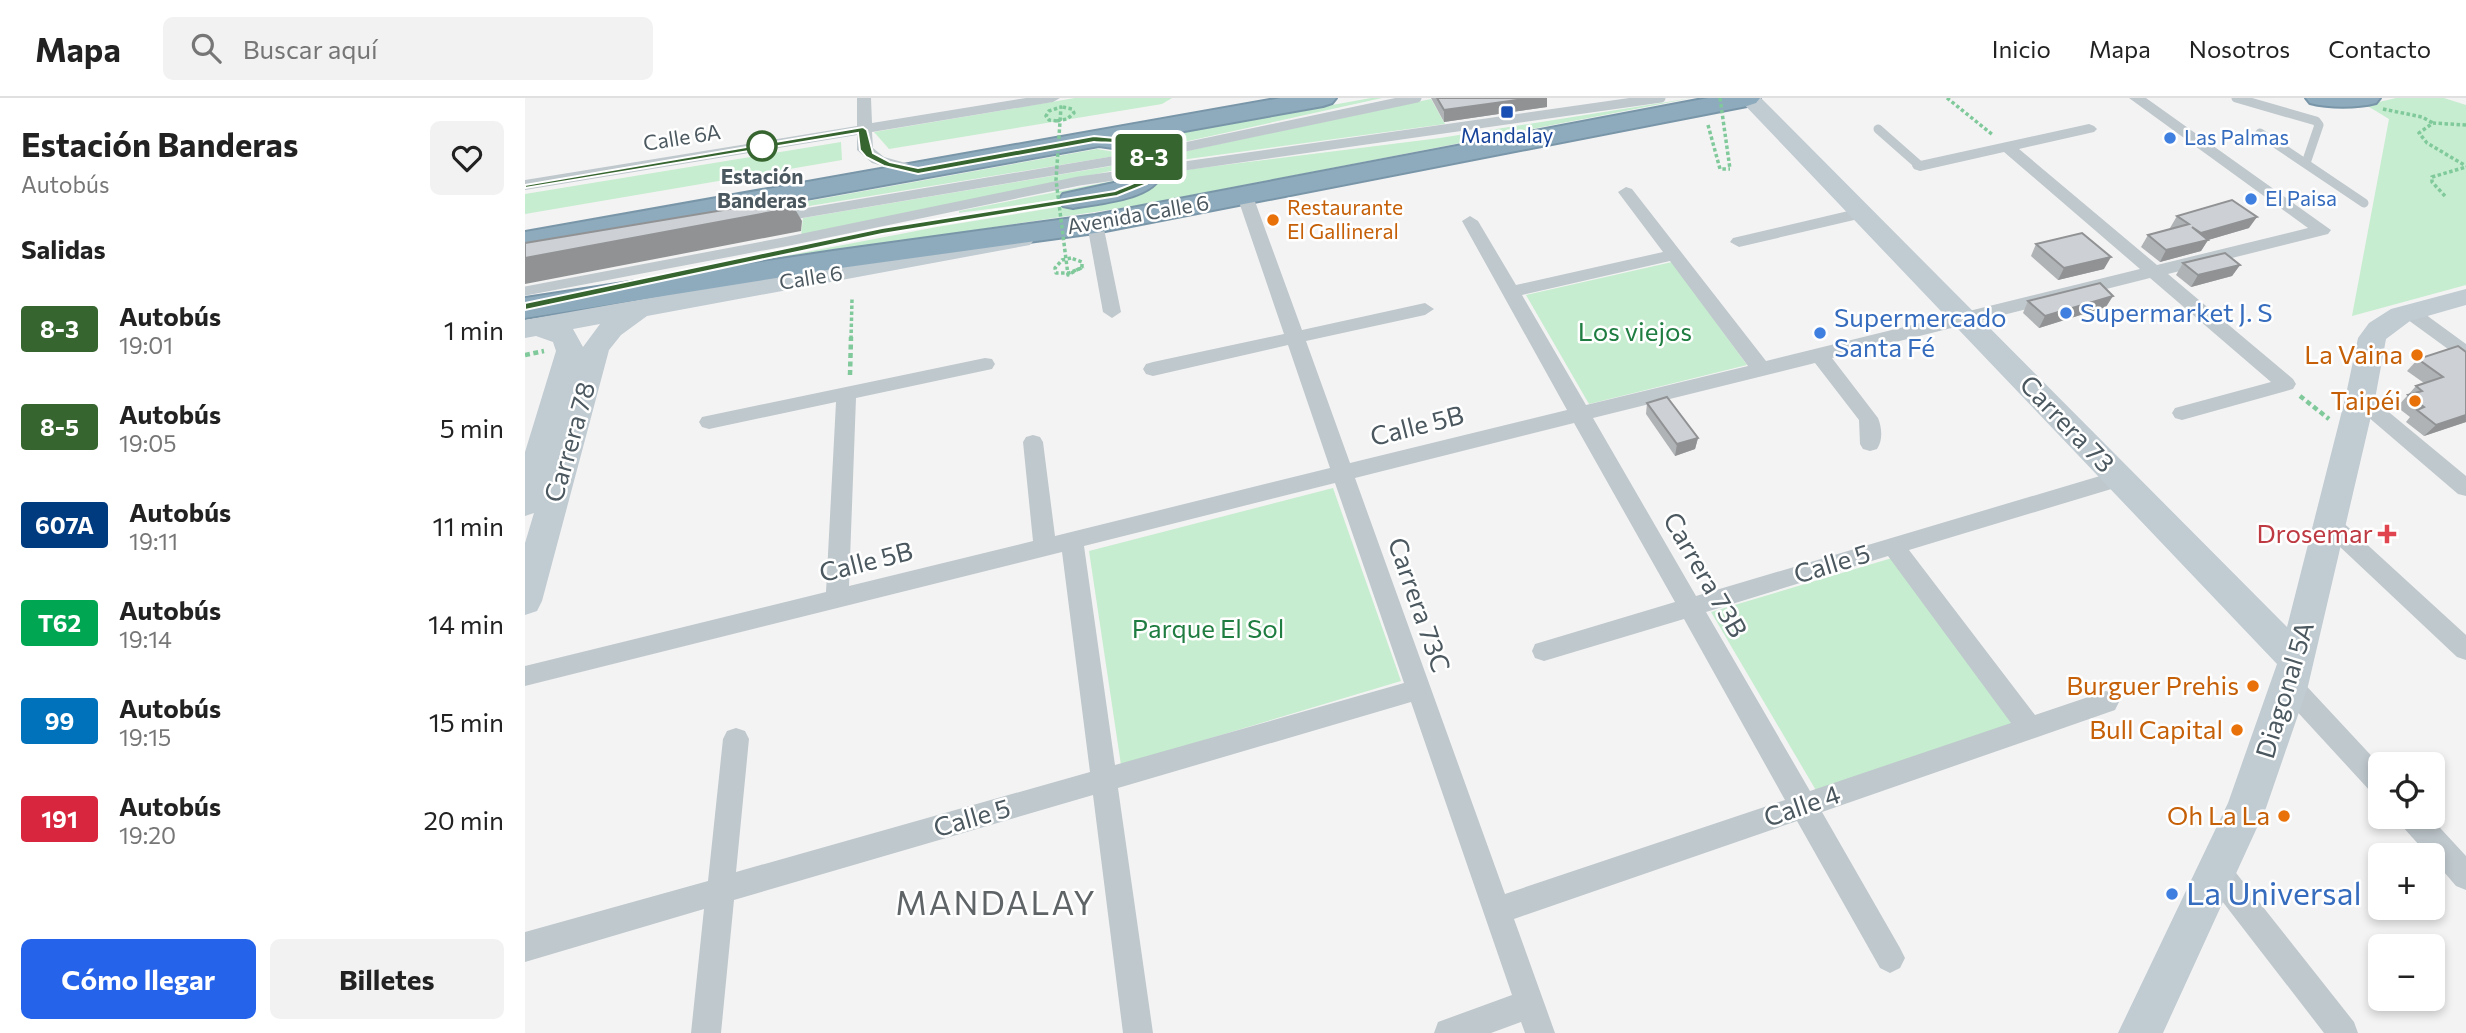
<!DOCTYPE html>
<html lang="es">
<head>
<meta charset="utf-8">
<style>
  :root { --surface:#fff; --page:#f2f2f2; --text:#222; --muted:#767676; --line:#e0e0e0; --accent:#2563eb }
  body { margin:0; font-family:Commissioner,sans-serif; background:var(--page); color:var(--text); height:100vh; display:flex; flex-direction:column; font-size:26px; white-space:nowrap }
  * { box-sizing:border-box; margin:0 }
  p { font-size:23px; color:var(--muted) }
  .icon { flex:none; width:38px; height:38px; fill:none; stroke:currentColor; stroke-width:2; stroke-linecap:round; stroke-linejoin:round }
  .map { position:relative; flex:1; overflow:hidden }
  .side { display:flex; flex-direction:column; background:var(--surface); width:525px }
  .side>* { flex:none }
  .badge { padding:0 14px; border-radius:5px; font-size:24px; line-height:46px }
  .fabs { position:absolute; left:1843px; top:654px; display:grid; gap:14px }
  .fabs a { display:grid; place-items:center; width:77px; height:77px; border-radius:10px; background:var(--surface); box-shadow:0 4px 10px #0003; font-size:35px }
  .map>.badge { position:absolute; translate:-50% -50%; box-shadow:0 0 0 4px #fff }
  h2 { padding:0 21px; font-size:26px; line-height:63px }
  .round { display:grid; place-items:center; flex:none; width:74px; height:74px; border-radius:10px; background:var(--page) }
  .headline { display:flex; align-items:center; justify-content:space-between; height:119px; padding:0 21px }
  h1 { font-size:33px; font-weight:700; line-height:52px }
  .button { display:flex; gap:14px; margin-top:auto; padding:14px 21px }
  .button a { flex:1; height:80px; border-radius:10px; background:var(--accent); color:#fff; font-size:28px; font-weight:700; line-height:80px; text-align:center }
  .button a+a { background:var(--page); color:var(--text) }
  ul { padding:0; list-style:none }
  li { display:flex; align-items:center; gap:21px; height:98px; padding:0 21px }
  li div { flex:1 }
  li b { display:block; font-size:26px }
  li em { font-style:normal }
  li .badge { min-width:77px; font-weight:700; text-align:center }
  header { display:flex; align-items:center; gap:42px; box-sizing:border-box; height:98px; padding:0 35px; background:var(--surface); border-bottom:2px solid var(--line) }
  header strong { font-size:33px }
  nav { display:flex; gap:38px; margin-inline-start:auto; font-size:24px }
  .search { width:490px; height:63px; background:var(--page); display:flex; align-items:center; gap:18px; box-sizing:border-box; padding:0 24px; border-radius:10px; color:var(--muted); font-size:26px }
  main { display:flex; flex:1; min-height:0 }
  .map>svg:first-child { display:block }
  .green { fill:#c6edcf }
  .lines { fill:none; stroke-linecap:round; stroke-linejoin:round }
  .highway-casing { stroke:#7996a9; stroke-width:4 }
  .path-far1 { stroke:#80c99b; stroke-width:3.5; stroke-dasharray:3.5 2.5; stroke-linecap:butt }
  .path { stroke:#80c99b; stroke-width:4.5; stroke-dasharray:5 3.5; stroke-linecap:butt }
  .lane { stroke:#bfc8cd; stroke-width:9 }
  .street { fill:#bfc8cd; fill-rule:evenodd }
  .secondary { fill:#c0cbd2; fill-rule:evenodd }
  .highway { fill:#8eabbd; fill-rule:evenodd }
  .path-bridge { stroke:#80c99b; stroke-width:3.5; stroke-dasharray:3.5 2.5; stroke-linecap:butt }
  .wall { fill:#b0b3b6 }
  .shaded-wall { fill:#909294 }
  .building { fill:#cdd0d4; stroke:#909294; stroke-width:2 }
  .line { fill:#36652f; stroke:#fff; stroke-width:2 }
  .transit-dot { fill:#1a4fb4; stroke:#fff; stroke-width:2.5 }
  .shop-dot { fill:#3f7fe0; stroke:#fff; stroke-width:2.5 }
  .stop-dot { fill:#fff; stroke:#36652f; stroke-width:3.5 }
  .food-dot { fill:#e8710a; stroke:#fff; stroke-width:2.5 }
  .health-dot { fill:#e0444e; stroke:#fff; stroke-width:2.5 }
  .labels { text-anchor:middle; stroke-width:5; stroke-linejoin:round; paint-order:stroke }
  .far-transit-label { font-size:21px; fill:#164399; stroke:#fff }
  .far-street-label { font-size:21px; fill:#4b585f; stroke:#fff }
  .far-shop-label { font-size:21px; fill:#366cbe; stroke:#fff; text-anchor:start }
  .far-stop-label { font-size:21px; font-weight:bold; fill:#4b585f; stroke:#fff }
  .far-food-label { font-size:21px; fill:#c56008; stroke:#fff; text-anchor:start }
  .shop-label { font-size:26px; fill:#366cbe; stroke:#fff; text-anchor:start }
  .park-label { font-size:26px; fill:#1f7d41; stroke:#fff }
  .food-label { font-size:26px; fill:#c56008; stroke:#fff; text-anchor:end }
  .street-label { font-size:26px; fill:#4b585f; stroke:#fff }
  .health-label { font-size:26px; fill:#be3a42; stroke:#fff; text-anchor:end }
  .near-shop-label { font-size:32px; fill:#366cbe; stroke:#fff; text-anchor:start }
  .near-neighbourhood-label { font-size:33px; letter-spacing:2px; fill:#5f6467; stroke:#fff }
</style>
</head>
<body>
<header>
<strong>Mapa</strong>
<div class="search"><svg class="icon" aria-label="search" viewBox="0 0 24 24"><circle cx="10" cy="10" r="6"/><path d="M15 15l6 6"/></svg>Buscar aquí</div>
<nav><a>Inicio</a><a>Mapa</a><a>Nosotros</a><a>Contacto</a></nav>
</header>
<main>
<section class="side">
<div class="headline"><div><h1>Estación Banderas</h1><p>Autobús</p></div><a class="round"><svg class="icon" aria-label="heart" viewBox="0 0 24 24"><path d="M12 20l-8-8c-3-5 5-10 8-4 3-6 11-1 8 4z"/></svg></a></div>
<h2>Salidas</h2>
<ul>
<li><span class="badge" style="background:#36652f;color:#fff">8-3</span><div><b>Autobús</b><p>19:01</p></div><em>1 min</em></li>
<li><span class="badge" style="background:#36652f;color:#fff">8-5</span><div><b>Autobús</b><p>19:05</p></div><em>5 min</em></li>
<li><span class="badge" style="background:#003b80;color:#fff">607A</span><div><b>Autobús</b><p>19:11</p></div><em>11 min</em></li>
<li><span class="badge" style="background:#00a651;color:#fff">T62</span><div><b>Autobús</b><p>19:14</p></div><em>14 min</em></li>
<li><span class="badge" style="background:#0072bc;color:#fff">99</span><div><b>Autobús</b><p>19:15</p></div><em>15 min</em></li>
<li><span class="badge" style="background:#d7263d;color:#fff">191</span><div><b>Autobús</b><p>19:20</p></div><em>20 min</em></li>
</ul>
<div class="button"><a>Cómo llegar</a><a>Billetes</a></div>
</section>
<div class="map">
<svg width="1941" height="935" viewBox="0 0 1941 935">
  <rect width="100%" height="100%" fill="#f4f3f3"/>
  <g class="green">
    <path d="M550,0H647L637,6L364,51L349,34Z"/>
    <path d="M846,0H857L627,51L614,42Z"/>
    <path d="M1167,0L616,107L203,169L412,129L600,98L629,87L644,74L915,40Z"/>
    <path d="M1871,0H1919L1941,7V187L1827,218L1864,21L1841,7Z"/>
    <path d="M906,1L920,26L641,64L638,58Z"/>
    <path d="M316,44L317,62L0,116V96Z"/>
    <path d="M572,51L602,56L132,133L134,130Z"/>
    <path d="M604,65L605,69L276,137L278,120Z"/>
    <path d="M603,80C587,98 464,110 434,115V113Z"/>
    <path d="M1147,164L1222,267L1064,306L1001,197Z"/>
    <path d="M808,390L876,583L596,667L564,453Z"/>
    <path d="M1367,460L1490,625L1292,694L1186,514Z"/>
  </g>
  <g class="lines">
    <g class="highway-casing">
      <g id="highway">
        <path d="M756,0H811L807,5L798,8L615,41C627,46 639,56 638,69C637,102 573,105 548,110L538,108L534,102L538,96L598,83L611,75V62L595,51L574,48L0,152V134Z"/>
        <path d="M1183,0H1235L1231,5L1222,8L570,135L308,171L0,220V200L308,153L570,117Z"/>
        <path d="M1781,0H1855L1851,5C1832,10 1804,10 1785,5Z"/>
      </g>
    </g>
    <g class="path-far1">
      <path d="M1422,0L1468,37"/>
      <path d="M1858,11L1897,19L1908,25"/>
      <path d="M532,23L542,21L549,15L547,11L538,9"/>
      <path d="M1183,27L1195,71H1205"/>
      <path d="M1941,27L1908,25L1894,35L1902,45L1941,68"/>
      <path d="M1920,98L1907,84V79L1941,69"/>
      <path d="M546,160L537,162L530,170L531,175H544L559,169"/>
      <path d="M326,241L327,201"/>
    </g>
    <g class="path">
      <path d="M0,257L19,253"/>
      <path d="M325,277L326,239"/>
      <path d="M1775,298L1804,321"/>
    </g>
    <g class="lane">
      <path d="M1711,0L1791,23L1794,27L1781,65"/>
      <path d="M1353,31L1395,68"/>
      <path d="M1735,35L1839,105"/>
      <path d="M256,119L622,57L892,0"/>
      <path d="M0,193L259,144L554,83L1136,0"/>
    </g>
    <g class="street">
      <path d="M332,0H346L347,25L501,0H535L528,4L347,34L348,50L359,59L399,70L401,73L399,76L393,78L347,65L332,52V37L0,92V82L332,28Z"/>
      <path d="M1604,0H1621L1806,132L1803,136L1643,176L1768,281L1771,286L1768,291L1657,322L1650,320L1647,315L1650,310L1746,284L1625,180L1307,260L1353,320C1357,330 1358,342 1352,351L1345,353L1338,351L1335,346L1334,322L1290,265L1068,320L1171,498L1595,372L1603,374L1606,380L1603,386L1384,452L1510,617L1581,593L1590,596L1594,604L1590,612L1297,714L1375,850L1380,860L1375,870L1365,875L1355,870L1272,723L989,821L1030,935H1000L996,924L966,935H909L913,924L987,897L886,604L593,690L628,935H598L568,697L209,802L196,935H166L179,811L0,864V834L183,783L198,641L202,633L211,630L220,633L224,641L211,774L565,674L537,454L0,588V568L301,494L311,304L184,331L177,329L174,324L177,319L460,260L467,261L470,266L467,271L331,300L324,488L508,443L498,344L501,339L508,337L515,339L518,344L530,438L805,370L763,247L628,278L621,276L618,271L621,266L628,264L759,236L712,98L720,93L728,98L777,232L900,205L909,211L900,217L781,243L825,365L1042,312L937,123L945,118L953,123L991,187L1138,154L1093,94L1101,89L1107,91L1241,263L1615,171L1479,54L1395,73L1389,71L1387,68L1389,65L1395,63L1564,26L1569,28L1572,31L1569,34L1494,51L1632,167L1783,130ZM1145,163L1223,268L1061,307L997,197ZM1049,325L1150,504L1010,546L1007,553L1010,560L1019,563L1159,521L1260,702L980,796L830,380ZM810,385L879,585L590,667L559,448ZM1363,458L1486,625L1285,693L1181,514Z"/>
      <path d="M1336,110L1342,111L1344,115L1342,119L1214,149L1205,144L1208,140Z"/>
      <path d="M570,121L578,126L596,214L587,220L578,214L562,126Z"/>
      <path d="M1886,209L1893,211L1941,246V261L1934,259L1879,219L1877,215Z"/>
      <path d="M1835,294L1842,296L1941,378V398L1933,396L1828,306L1825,301L1828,296Z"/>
      <path d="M1804,417L1812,419L1941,537V562L1932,559L1796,431L1793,425L1796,419Z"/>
      <path d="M1765,577L1774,580L1855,667V697L1846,694L1756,596L1753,588L1756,580Z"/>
      <path d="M1874,719H1905L1941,758V792L1931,788L1908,761V758H1904L1877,728Z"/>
      <path d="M1690,758L1700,761L1829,924L1833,935H1799L1680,781L1676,771L1680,761Z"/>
    </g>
    <g class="secondary">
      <path d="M1213,0H1236L1762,529L1820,301L1833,240L1844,225L1866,211L1941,191V207L1885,223L1861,241L1850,301L1783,588L1741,710L1638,935H1593L1703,705L1752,566Z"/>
      <path d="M496,134L505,137L509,142L505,147L122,218L96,237L84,252L17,503L12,513L0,517V445L9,415L0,418V354L31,253L28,244L11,238L0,240V222ZM75,226L58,249L48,231Z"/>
    </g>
    <use href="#highway" class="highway"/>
    <g class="path-bridge">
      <path d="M1195,0L1205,71"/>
      <path d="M532,23L524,22L521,18L524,13L536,9L531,82L543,177L557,169V164L546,160"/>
    </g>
  </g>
  <g class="wall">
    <path d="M906,0H1022V9L919,24Z"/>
    <path d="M1652,118L1724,130L1683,142L1676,153L1635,164L1616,149L1623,137L1647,131L1645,130Z"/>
    <path d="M1511,146L1579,171L1533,182L1506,158Z"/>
    <path d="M1658,165L1715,167L1707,178L1666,189L1651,177Z"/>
    <path d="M1503,203L1581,209L1514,230L1498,215Z"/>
    <path d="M1933,248L1941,324L1899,338L1881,324L1885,319L1872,309L1891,288L1899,285L1882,273L1893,261Z"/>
    <path d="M1122,305L1173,340L1170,351L1150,358L1121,316Z"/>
  </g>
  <g class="shaded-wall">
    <path d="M1007,0H1022V9L919,24V12Z"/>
    <path d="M264,101L277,123L276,133L0,186V160Z"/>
    <path d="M1732,119L1724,130L1683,142L1676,153L1635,164L1641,152L1676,135Z"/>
    <path d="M1586,159L1579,171L1533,182L1539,170Z"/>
    <path d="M1715,167L1707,178L1666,189L1673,177Z"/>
    <path d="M1588,198L1581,209L1514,230L1520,218Z"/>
    <path d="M1941,317V324L1899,338L1911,327Z"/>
    <path d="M1173,340L1170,351L1150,358L1152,346Z"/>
  </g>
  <g class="building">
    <path d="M912,0H1007L919,12Z"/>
    <path d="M264,101L263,111L0,160V145Z"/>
    <path d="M1707,102L1732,119L1676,135L1667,129L1683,142L1641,152L1623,137L1664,126L1652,118Z"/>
    <path d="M1557,135L1586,159L1539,170L1511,146Z"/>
    <path d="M1700,155L1715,167L1673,177L1658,165Z"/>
    <path d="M1575,185L1588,198L1520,218L1503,203Z"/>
    <path d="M1933,248L1941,254V317L1911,327L1892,312L1899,309L1883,297L1897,293L1891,288L1918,279L1893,261Z"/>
    <path d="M1142,299L1173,340L1152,346L1122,305Z"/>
  </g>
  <path class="line" d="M338,29L342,32L348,55L365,64L393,70L569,38L600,41L620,49L630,62L631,71L622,86L592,98L357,136L0,212V205L357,130L590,93C597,89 609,87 615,81C631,66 613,50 597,46C588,44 578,45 569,44L393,76L359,68L341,59L335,52L333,35L0,90V87Z"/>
  <rect class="transit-dot" x="975" y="7" width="14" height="14" rx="3.5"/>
  <g class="shop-dot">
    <circle cx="1645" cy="40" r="7"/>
    <circle cx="1726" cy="101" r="7"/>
    <circle cx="1541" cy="215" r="7"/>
    <circle cx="1295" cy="235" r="7"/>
    <circle cx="1647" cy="796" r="7"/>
  </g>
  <circle class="stop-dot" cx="237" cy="48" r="14"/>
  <g class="food-dot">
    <circle cx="748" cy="122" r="7"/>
    <circle cx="1892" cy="257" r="7"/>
    <circle cx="1890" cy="303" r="7"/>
    <circle cx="1728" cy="588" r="7"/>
    <circle cx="1712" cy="632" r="7"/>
    <circle cx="1759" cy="718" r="7"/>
  </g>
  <path class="health-dot" d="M1858.5 425.5h7v7h7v7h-7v7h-7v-7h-7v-7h7z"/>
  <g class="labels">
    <g class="far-transit-label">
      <text x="982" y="45">Mandalay</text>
    </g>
    <g class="far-street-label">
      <text transform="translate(157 40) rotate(-9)" y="7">Calle 6A</text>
      <text transform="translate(613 117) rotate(-10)" y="7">Avenida Calle 6</text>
      <text transform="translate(286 180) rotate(-9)" y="7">Calle 6</text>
    </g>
    <g class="far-shop-label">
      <text x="1659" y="47">Las Palmas</text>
      <text x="1740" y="108">El Paisa</text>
    </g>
    <g class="far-stop-label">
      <text x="237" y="86">Estación<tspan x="237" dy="24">Banderas</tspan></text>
    </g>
    <g class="far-food-label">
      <text x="762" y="117">Restaurante<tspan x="762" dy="24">El Gallineral</tspan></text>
    </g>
    <g class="shop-label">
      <text x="1555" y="224">Supermarket J. S</text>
      <text x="1309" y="229">Supermercado<tspan x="1309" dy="30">Santa Fé</tspan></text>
    </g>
    <g class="park-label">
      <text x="1110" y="243">Los viejos</text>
      <text x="683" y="540">Parque El Sol</text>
    </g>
    <g class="food-label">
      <text x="1878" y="266">La Vaina</text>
      <text x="1876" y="312">Taipéi</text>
      <text x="1714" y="597">Burguer Prehis</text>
      <text x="1698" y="641">Bull Capital</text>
      <text x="1745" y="727">Oh La La</text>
    </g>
    <g class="street-label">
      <text transform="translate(1542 326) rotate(46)" y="9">Carrera 73</text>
      <text transform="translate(892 328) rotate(-14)" y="9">Calle 5B</text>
      <text transform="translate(45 344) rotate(-74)" y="9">Carrera 78</text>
      <text transform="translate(341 464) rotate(-14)" y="9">Calle 5B</text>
      <text transform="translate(1307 466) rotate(-17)" y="9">Calle 5</text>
      <text transform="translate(1180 477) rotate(60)" y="9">Carrera 73B</text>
      <text transform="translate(894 507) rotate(71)" y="9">Carrera 73C</text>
      <text transform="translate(1760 592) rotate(-73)" y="9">Diagonal 5A</text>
      <text transform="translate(1277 708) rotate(-19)" y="9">Calle 4</text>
      <text transform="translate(447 720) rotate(-16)" y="9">Calle 5</text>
    </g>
    <g class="health-label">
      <text x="1848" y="445">Drosemar</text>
    </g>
    <g class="near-shop-label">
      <text x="1661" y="807">La Universal</text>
    </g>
    <g class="near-neighbourhood-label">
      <text x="471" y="817">MANDALAY</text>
    </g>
  </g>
</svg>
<div class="fabs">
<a><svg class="icon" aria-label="locate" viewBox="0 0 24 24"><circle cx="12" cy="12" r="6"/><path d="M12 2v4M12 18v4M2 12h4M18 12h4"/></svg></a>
<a>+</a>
<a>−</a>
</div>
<b class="badge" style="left:624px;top:59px;background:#36652f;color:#fff">8-3</b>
</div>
</main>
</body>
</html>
